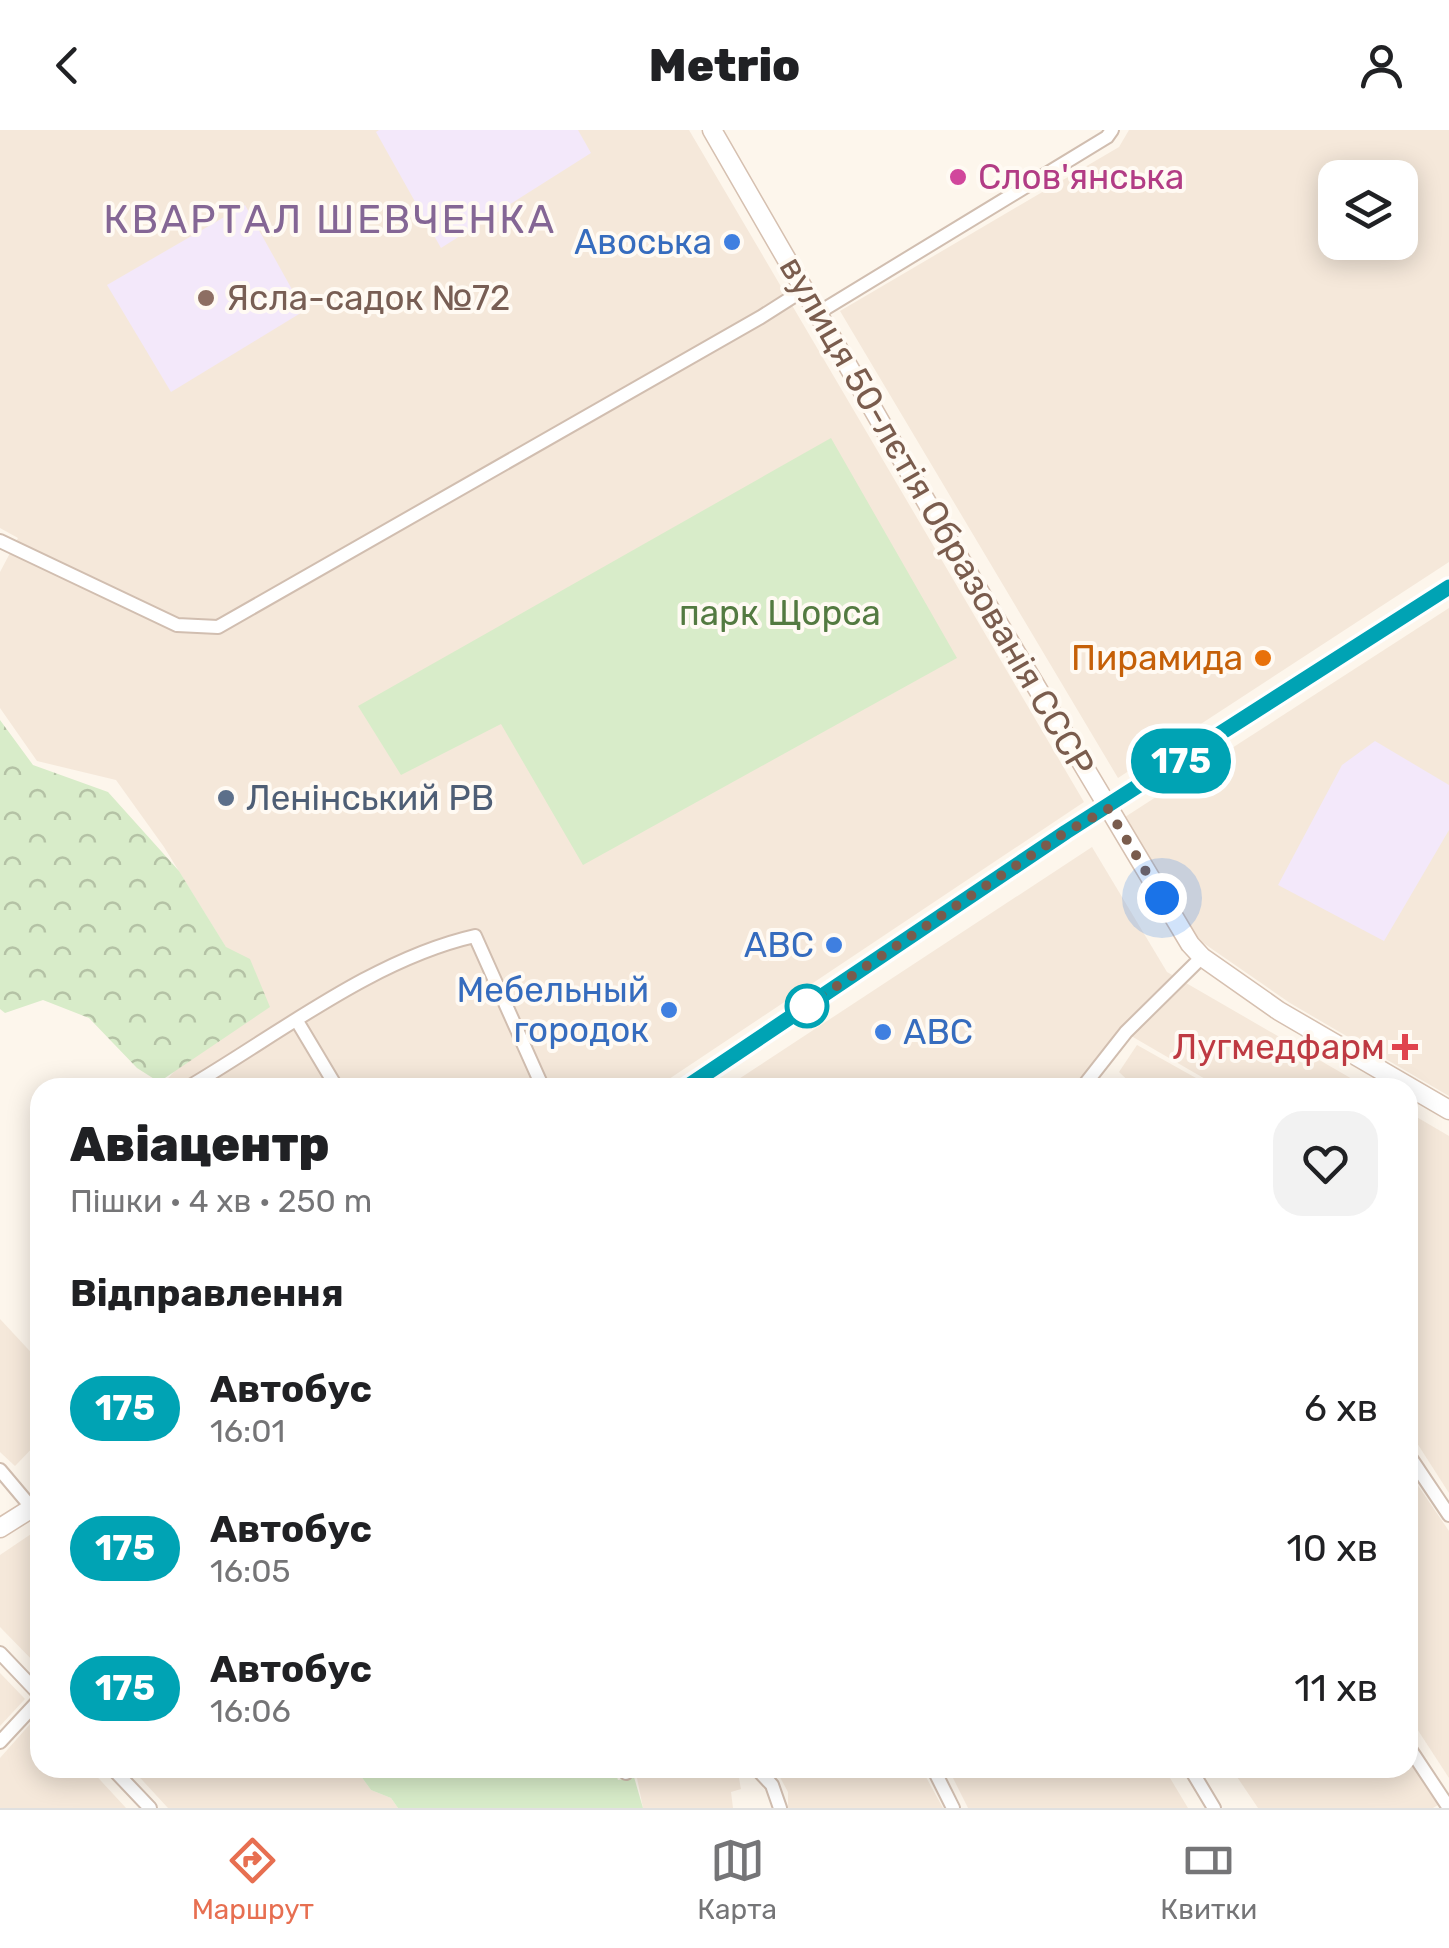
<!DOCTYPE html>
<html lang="uk">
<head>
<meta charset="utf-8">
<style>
  :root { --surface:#fff; --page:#f2f2f2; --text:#202124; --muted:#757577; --line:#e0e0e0; --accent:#e76f51 }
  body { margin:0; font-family:Rubik,sans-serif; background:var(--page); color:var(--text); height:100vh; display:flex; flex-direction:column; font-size:38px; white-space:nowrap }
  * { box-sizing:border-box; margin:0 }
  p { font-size:32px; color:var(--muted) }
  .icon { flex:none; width:55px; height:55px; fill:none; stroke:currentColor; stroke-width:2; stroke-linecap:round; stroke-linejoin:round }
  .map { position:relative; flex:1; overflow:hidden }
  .details { position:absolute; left:30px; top:948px; width:1388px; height:700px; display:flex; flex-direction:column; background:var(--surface); border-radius:30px; box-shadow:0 5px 25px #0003 }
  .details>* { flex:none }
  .badge { padding:0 20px; border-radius:32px; font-size:35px; line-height:65px }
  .buttons { position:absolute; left:1318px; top:30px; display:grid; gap:20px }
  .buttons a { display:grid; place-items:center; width:100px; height:100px; border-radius:20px; background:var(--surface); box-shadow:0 5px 25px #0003; font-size:50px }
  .you { position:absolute; width:50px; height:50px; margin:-25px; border:8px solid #fff; border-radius:50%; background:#1a73e8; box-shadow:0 0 0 15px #1a73e833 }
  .map>.badge { position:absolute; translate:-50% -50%; box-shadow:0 0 0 5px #fff }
  h2 { padding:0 40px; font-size:38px; line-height:90px }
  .round { display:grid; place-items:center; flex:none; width:105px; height:105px; border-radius:30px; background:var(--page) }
  .head { display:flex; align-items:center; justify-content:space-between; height:170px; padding:0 40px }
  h1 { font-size:48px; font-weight:800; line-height:75px }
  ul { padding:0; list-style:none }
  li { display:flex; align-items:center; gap:30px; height:140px; padding:0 40px }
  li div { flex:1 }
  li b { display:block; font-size:38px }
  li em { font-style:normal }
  li .badge { min-width:110px; font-weight:700; text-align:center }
  header { display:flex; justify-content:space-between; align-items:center; height:130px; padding:0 40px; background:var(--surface); font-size:45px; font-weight:800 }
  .tab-bar { display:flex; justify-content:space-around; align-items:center; height:140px; border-top:2px solid var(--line); background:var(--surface); font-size:28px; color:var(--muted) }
  .tab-bar a { display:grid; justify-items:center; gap:5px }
  .tab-bar .current { color:var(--accent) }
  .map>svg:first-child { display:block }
  .residential { fill:#f5e8da; fill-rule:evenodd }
  .education { fill:#f3e8fa }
  .green { fill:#d8ecc9 }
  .forest { fill:url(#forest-crowns) }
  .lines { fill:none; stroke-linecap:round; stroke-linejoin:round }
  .street-casing { stroke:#d1beb0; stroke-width:16 }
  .secondary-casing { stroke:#d6c0b0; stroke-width:21 }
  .street { stroke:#fff; stroke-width:12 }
  .secondary { stroke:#fff; stroke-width:18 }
  .line-casing { stroke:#fff; stroke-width:22 }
  .line { stroke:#00a3b4; stroke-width:15 }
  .walk { stroke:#7a5c4d; stroke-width:10; stroke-dasharray:0 18 }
  .hotel-dot { fill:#d1479c; stroke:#fffaf3; stroke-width:4 }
  .shop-dot { fill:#3f7fe0; stroke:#fffaf3; stroke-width:4 }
  .education-dot { fill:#8d6e63; stroke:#fffaf3; stroke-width:4 }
  .food-dot { fill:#e8710a; stroke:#fffaf3; stroke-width:4 }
  .service-dot { fill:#5c6f8a; stroke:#fffaf3; stroke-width:4 }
  .stop-dot { fill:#fff; stroke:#00a3b4; stroke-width:5 }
  .health-dot { fill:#e0444e; stroke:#fffaf3; stroke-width:4 }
  .labels { text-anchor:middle; stroke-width:8; stroke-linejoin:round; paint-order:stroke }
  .hotel-label { font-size:35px; fill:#b23c85; stroke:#fffaf3; text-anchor:start }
  .shop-label { font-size:35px; fill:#366cbe; stroke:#fffaf3; text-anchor:end }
  .education-label { font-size:35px; fill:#785e54; stroke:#fffaf3; text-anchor:start }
  .street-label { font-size:35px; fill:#7a5c4d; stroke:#fffaf3 }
  .park-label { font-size:35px; fill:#537a41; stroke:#fffaf3 }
  .food-label { font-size:35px; fill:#c56008; stroke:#fffaf3; text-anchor:end }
  .service-label { font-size:35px; fill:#4e5e75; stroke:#fffaf3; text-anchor:start }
  .health-label { font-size:35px; fill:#be3a42; stroke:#fffaf3; text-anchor:end }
  .quarter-label { font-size:40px; letter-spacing:2.5px; fill:#846695; stroke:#fffaf3 }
</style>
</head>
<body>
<header><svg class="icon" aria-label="back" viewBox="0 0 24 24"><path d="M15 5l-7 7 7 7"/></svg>Metrio<svg class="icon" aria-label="person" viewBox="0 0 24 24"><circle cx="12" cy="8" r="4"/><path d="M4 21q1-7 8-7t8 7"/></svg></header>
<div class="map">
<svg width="1449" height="1678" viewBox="0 0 1449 1678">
  <defs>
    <pattern id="forest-crowns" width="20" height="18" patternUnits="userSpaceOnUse" patternTransform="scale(2.5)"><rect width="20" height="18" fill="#d8ecc9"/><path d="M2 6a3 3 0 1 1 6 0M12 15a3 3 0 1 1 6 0" fill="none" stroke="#b4c2a5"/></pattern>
  </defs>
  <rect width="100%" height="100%" fill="#fdf6ec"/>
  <g class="residential">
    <path d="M0,0H689L1084,672L657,957H160L251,858L164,717L116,650L37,631L0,578V442L18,408L0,398Z"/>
    <path d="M1129,0H1449V432L1118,648L840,181L1119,17ZM1335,48H1400V112H1335Z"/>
    <path d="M1449,478V966L1290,873L1199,810L1125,687Z"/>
    <path d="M1092,717L1167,842L1366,957H1219L1126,903L1086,957L725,958Z"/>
    <path d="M1137,915L1212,957H1135L1119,942Z"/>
    <path d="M1408,982L1449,1006V1363L1408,1299Z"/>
    <path d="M0,1189L40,1232V1310L15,1336L0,1322Z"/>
    <path d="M1408,1341L1449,1401V1648L1408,1585Z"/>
    <path d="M40,1398V1538L0,1497V1425Z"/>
    <path d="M0,1543L25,1569L0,1596Z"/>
    <path d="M39,1584L40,1638H89L126,1678H0V1628Z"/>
    <path d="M1408,1630L1438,1675L1433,1678H1258L1231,1638H1408Z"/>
    <path d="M131,1638H355L371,1660L391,1668L398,1678H168Z"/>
    <path d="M635,1638H737L741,1659L731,1662L733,1678H643Z"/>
    <path d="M775,1638H921L943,1678H788V1662Z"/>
    <path d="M948,1638H1164L1188,1678H968Z"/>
  </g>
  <g class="education">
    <path d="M379,0H578L591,23L441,118L376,2Z"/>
    <path d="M245,75L304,181L171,262L107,155Z"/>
    <path d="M1375,611L1449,655V700L1384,811L1278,755L1342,635Z"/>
  </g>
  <g class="green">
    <path d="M831,308L957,528L583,735L501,594L401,645L358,576Z"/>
    <path d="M355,1638H614L618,1650L634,1647L643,1678H398L391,1668L371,1660Z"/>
  </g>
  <path class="forest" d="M0,590L33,635L108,662L179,741L226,817L250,829L270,877L159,952L137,938L89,888L43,870L5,883L0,879Z"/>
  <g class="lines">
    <g class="street-casing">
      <g id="street">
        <path d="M818,183L1107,7L1112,0"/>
        <path d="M0,411L177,495L218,497L761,187L805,159"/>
        <path d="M297,891L337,958"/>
        <path d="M187,958C276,906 373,829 475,806L543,958"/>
        <path d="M1082,958L1126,902L1202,827"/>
        <path d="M1408,1324L1449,1385"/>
        <path d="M0,1340L32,1378"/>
        <path d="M0,1523L40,1565"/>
        <path d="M0,1612L40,1569"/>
        <path d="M1408,1616L1449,1678"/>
        <path d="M112,1638L150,1678"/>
        <path d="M624,1638L626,1643"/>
        <path d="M756,1638L772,1655L780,1678"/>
        <path d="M933,1638L953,1678"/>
        <path d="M1190,1638L1214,1678"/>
      </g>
    </g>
    <g class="secondary-casing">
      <g id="secondary">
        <path d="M712,0L945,404L1190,814L1202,827L1279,881L1449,980"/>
        <path d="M685,958L1066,702L1449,457"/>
        <path d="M0,1398L40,1373"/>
      </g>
    </g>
    <use href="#street" class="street"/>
    <use href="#secondary" class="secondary"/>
  </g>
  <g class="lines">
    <g class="line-casing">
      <path id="line" d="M685,958L1066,702L1449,457"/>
    </g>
    <use href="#line" class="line"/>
    <path class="walk" d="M807,876L1066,702L1108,679L1162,768"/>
  </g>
  <circle class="hotel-dot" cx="958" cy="47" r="10"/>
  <g class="shop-dot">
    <circle cx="732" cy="112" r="10"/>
    <circle cx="834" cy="815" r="10"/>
    <circle cx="669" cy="880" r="10"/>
    <circle cx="883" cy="902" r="10"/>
  </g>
  <circle class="education-dot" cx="206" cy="168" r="10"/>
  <circle class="food-dot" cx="1263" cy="528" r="10"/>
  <circle class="service-dot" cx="226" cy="668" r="10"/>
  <circle class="stop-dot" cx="807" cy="876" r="20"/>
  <path class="health-dot" d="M1400 902h10v10h10v10h-10v10h-10v-10h-10v-10h10z"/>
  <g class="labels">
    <g class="hotel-label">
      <text x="978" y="59">Слов'янська</text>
    </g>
    <g class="shop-label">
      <text x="712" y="124">Авоська</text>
      <text x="814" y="827">АВС</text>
      <text x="649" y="872">Мебельный<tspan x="649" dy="40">городок</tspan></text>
      <text x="903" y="914" text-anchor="start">ABC</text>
    </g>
    <g class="education-label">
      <text x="226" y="180">Ясла-садок №72</text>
    </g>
    <g class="street-label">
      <text transform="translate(937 386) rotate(60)" y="12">вулиця 50-лєтія Образованія СССР</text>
    </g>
    <g class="park-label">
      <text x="780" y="495">парк Щорса</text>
    </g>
    <g class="food-label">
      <text x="1243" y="540">Пирамида</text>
    </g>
    <g class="service-label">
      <text x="246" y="680">Ленінський РВ</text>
    </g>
    <g class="health-label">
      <text x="1385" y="929">Лугмедфарм</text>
    </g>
    <g class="quarter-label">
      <text x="330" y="103">КВАРТАЛ ШЕВЧЕНКА</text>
    </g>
  </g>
</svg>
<div class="buttons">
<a><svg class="icon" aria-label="layers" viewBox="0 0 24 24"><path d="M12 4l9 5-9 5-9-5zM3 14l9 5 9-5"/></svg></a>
</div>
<div class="you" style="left:1162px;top:768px"></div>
<b class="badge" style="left:1181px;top:631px;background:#00a3b4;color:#fff">175</b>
<section class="details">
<div class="head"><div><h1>Авіацентр</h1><p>Пішки · 4 хв · 250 m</p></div><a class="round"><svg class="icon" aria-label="heart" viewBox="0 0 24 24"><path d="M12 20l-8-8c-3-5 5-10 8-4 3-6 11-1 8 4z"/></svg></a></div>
<h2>Відправлення</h2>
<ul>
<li><span class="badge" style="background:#00a3b4;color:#fff">175</span><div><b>Автобус</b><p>16:01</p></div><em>6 хв</em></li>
<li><span class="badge" style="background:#00a3b4;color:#fff">175</span><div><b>Автобус</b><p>16:05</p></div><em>10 хв</em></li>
<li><span class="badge" style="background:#00a3b4;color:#fff">175</span><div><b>Автобус</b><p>16:06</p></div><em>11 хв</em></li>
</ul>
</section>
</div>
<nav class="tab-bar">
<a class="current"><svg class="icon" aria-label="directions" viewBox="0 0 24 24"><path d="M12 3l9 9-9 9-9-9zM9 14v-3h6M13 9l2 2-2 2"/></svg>Маршрут</a>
<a><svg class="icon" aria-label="map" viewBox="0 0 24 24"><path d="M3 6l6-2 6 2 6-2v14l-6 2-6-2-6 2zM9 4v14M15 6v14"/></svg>Карта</a>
<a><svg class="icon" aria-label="tickets" viewBox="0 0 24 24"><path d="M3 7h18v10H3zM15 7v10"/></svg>Квитки</a>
</nav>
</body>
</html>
